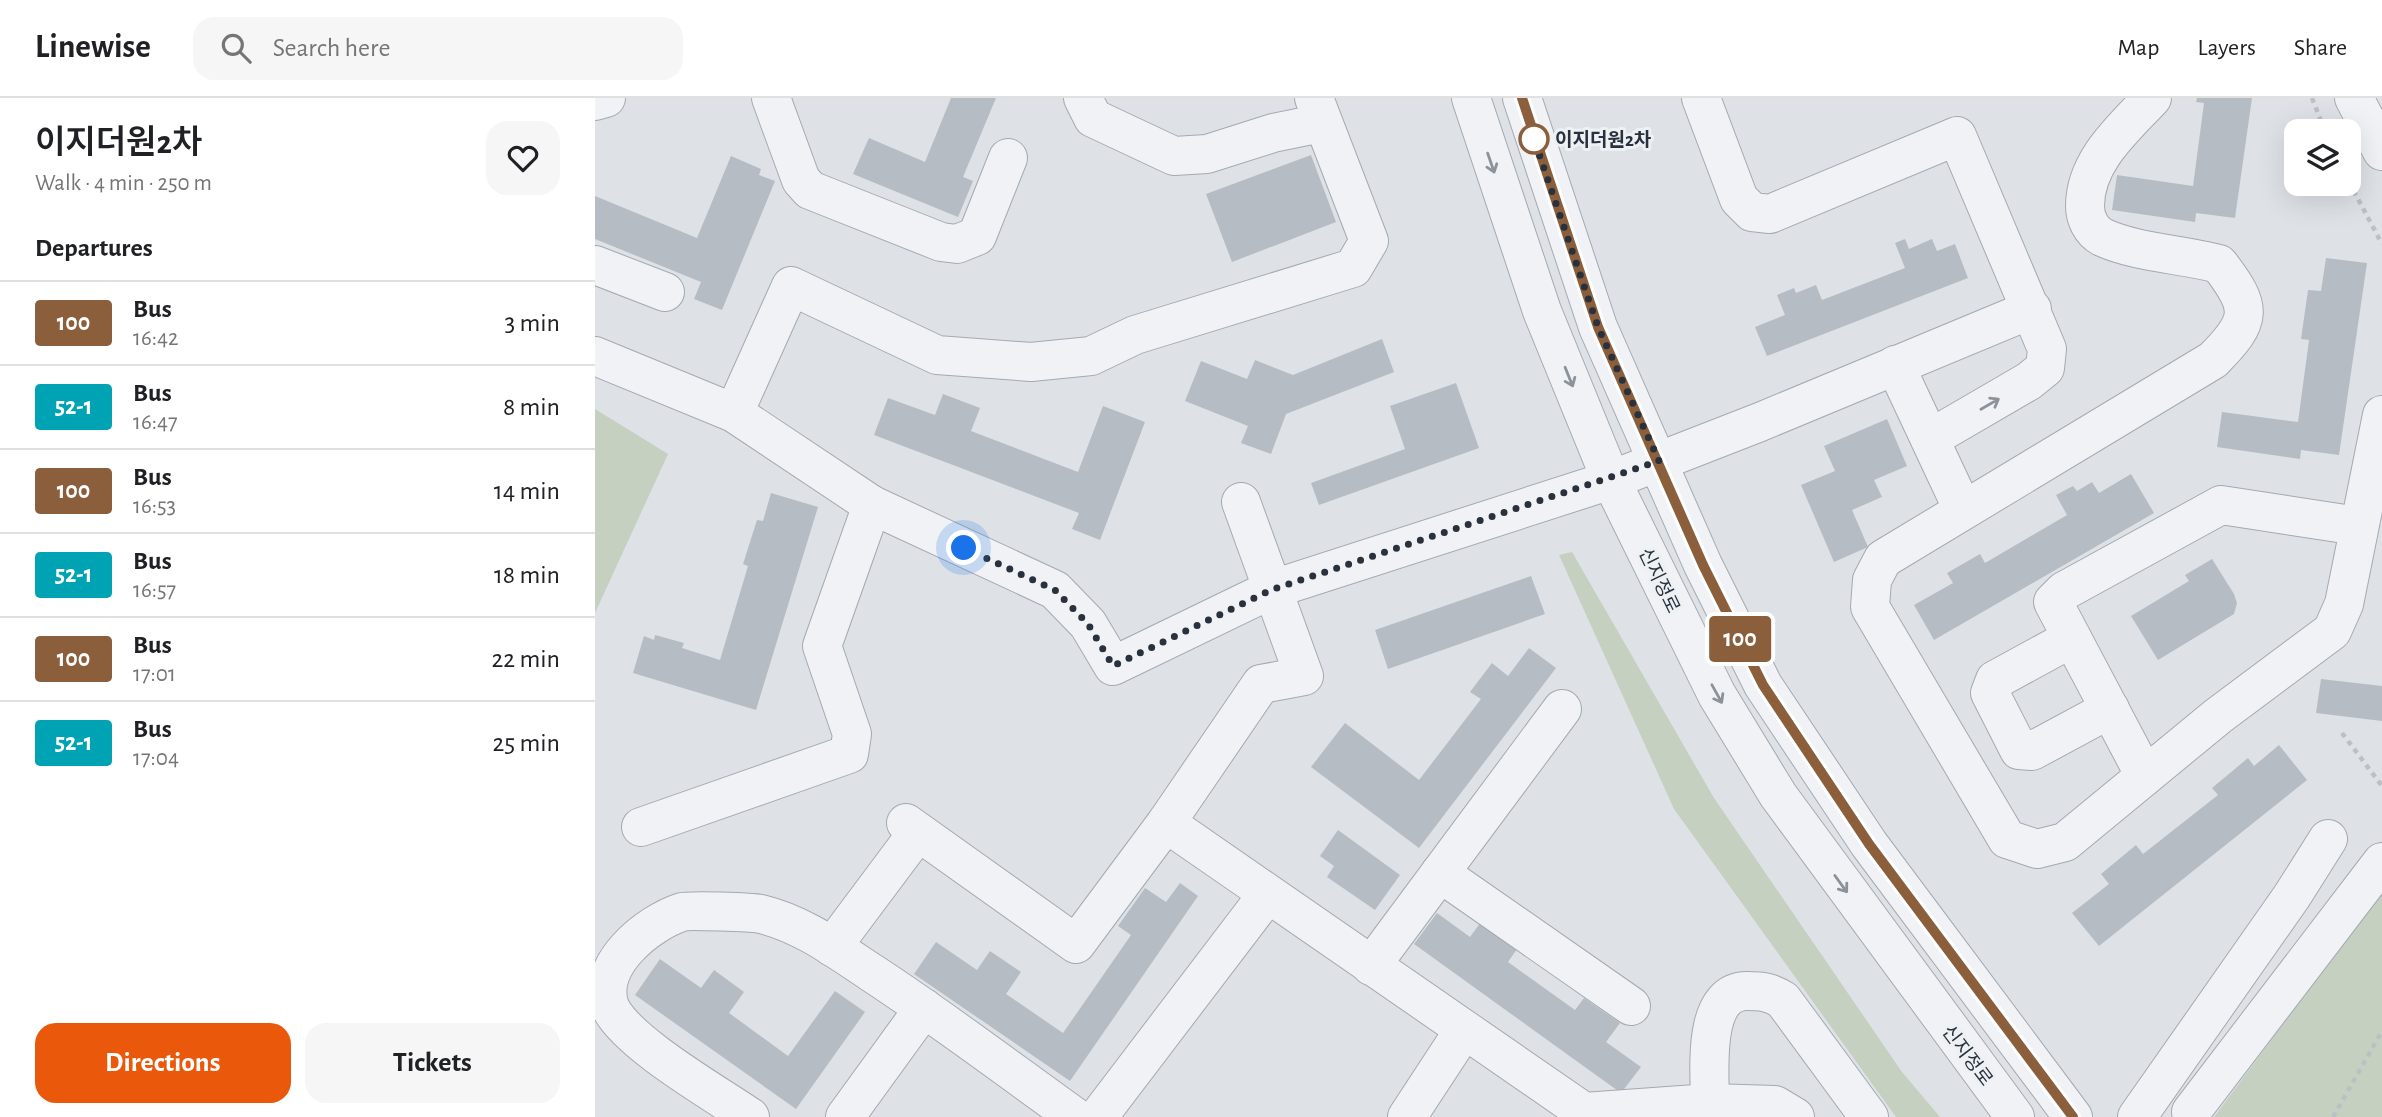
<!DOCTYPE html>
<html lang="en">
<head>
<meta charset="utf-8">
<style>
  :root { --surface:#fff; --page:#f6f6f6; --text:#202124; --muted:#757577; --line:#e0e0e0; --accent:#ea580c }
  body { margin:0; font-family:"Alegreya Sans","Noto Sans KR",sans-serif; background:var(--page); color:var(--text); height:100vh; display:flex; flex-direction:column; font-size:26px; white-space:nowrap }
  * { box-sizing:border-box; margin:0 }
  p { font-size:23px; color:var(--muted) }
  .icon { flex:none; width:38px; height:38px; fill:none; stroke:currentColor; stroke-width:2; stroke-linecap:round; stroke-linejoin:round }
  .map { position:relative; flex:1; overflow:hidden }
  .sheet { display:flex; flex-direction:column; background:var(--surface); width:595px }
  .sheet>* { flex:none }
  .badge { padding:0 14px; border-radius:5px; font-size:24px; line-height:46px }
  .fabs { position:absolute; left:1689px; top:21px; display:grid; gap:14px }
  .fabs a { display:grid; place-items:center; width:77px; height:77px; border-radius:14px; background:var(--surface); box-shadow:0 7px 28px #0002; font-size:35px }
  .you { position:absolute; width:35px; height:35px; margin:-18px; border:5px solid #fff; border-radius:50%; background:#1a73e8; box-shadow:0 0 0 10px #1a73e833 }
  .map>.badge { position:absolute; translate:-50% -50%; box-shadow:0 0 0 4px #fff }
  h2 { padding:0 35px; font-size:26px; line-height:63px }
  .round { display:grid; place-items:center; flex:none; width:74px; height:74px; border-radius:21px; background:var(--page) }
  .summary { display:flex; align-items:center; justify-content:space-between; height:119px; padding:0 35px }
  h1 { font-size:33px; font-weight:600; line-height:52px }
  .action { display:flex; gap:14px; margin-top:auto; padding:14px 35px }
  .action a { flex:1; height:80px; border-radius:21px; background:var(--accent); color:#fff; font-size:28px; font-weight:600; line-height:80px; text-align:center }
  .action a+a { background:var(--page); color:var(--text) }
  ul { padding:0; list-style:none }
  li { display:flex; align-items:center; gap:21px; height:84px; padding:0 35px; border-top:2px solid var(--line) }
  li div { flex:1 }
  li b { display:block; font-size:26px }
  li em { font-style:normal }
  li .badge { min-width:77px; font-weight:700; text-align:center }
  header { display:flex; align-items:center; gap:42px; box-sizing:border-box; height:98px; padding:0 35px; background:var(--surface); border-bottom:2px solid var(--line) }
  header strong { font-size:33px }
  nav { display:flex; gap:38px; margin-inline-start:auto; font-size:24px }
  .search { width:490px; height:63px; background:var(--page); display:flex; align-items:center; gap:18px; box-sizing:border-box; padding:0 24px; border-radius:21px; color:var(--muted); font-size:26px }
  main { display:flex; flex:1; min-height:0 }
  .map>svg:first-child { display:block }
  .green { fill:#c5d0c0 }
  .building { fill:#b6bcc3 }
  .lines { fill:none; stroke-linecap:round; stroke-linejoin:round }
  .minor-casing { stroke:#a4a9b1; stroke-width:40 }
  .path { stroke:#bcc0c5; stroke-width:4.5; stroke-dasharray:5 5; stroke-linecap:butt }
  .minor { stroke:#f0f2f5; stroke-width:38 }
  .oneway { stroke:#8c9299 }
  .line-casing { stroke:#fff; stroke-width:16 }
  .line { stroke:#8b5e3c; stroke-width:10 }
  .walk { stroke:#28313d; stroke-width:7; stroke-dasharray:0 12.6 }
  .stop-dot { fill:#fff; stroke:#8b5e3c; stroke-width:3.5 }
  .labels { text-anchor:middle; stroke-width:6; stroke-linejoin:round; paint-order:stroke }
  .stop-label { font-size:19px; font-weight:bold; fill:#28313d; stroke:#edf1f4; text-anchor:start }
  .street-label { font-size:19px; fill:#28313d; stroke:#edf1f4 }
</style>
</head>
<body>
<header>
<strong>Linewise</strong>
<div class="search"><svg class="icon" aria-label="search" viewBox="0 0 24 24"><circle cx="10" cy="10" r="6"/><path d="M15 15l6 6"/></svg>Search here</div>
<nav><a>Map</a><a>Layers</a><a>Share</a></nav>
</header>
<main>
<section class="sheet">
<div class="summary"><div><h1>이지더원2차</h1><p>Walk · 4 min · 250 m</p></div><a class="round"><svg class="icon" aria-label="heart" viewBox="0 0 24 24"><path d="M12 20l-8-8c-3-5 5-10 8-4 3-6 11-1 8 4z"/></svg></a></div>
<h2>Departures</h2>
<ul>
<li><span class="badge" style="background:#8b5e3c;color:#fff">100</span><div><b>Bus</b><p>16:42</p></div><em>3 min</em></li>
<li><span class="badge" style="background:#00a3b4;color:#fff">52-1</span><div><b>Bus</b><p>16:47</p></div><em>8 min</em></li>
<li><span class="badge" style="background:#8b5e3c;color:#fff">100</span><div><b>Bus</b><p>16:53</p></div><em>14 min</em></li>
<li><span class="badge" style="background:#00a3b4;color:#fff">52-1</span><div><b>Bus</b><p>16:57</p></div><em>18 min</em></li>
<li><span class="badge" style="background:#8b5e3c;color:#fff">100</span><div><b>Bus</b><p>17:01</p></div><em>22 min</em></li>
<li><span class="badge" style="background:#00a3b4;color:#fff">52-1</span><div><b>Bus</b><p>17:04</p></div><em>25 min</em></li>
</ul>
<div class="action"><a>Directions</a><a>Tickets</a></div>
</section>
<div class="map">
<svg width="1787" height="1019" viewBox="0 0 1787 1019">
  <rect width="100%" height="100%" fill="#dee2e7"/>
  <g class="green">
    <path d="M0,311L73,356L0,515Z"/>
    <path d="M977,454L1119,700L1307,974L1345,1019H1301L1079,711L964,457Z"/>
    <path d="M1787,793V1019H1619Z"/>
  </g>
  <g class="building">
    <path d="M356,0H401L368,79L378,83L363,119L258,76L274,40L330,64Z"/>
    <path d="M1602,0H1657L1640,120L1601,115L1600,124L1517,112L1522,77L1598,88L1609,5L1601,4Z"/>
    <path d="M716,57L741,124L637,164L611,96Z"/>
    <path d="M136,58L166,71L164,77L180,83L127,212L99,201L106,184L0,141V98L102,140Z"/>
    <path d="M1310,141L1314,151L1337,141L1342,153L1360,146L1373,180L1172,258L1160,229L1190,217L1182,197L1199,190L1201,195L1221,187L1227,202L1310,170L1300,145Z"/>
    <path d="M1731,160L1772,165L1744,357L1706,352L1705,361L1622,349L1627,314L1703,324L1714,242L1706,241L1713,192L1726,193Z"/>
    <path d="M787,241L799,274L691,316L676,356L646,345L653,328L590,303L606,263L652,281L660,262L698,277Z"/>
    <path d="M861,285L884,350L724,407L716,385L810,351L795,308Z"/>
    <path d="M348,296L385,310L376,333L483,374L508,308L550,324L505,442L477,431L484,415L279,337L293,300L340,317Z"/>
    <path d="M1292,321L1312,368L1279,382L1287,399L1257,412L1273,449L1239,464L1206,387L1240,373L1229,348Z"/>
    <path d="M1536,376L1559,415L1339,542L1319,507L1358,485L1352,475L1385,456L1390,465L1472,417L1461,397L1478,388L1482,393L1497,384L1504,395Z"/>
    <path d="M176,395L223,409L161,612L38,575L49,538L59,542L60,537L89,545L87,550L125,562L153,468L148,466L162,422L168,423Z"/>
    <path d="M1617,461L1639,496L1642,505L1639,516L1563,562L1536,518L1594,483L1590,477Z"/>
    <path d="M936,478L950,516L793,571L780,532Z"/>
    <path d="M934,550L961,570L824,750L716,669L750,625L824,682L886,601L875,594L897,565L913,578Z"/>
    <path d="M1726,581L1787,588V623L1721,615Z"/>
    <path d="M1684,647L1712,682L1504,848L1477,815L1514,786L1506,776L1541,747L1548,756L1623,697L1617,690L1653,660L1659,668Z"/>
    <path d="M743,732L805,777L780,812L732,779L739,768L725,758Z"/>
    <path d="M585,785L603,798L475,983L319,876L341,844L382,872L395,853L426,874L411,896L468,935L536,837L523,828L550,790L571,804Z"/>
    <path d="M842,815L875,839L886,824L922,851L913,864L980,912L989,900L1025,925L1011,944L1046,969L1026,995L819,846Z"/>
    <path d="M65,861L106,890L119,872L149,894L134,915L193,958L240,893L270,914L201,1011L40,897Z"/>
  </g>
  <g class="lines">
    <g class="minor-casing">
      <g id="minor">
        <path d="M176,0L206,82L215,92L346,144L362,146L382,138L413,60"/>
        <path d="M488,0L498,20L579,58L612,56L678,35L727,25"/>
        <path d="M876,0L947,213L1016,382L1122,597L1183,697L1420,1019"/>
        <path d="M927,0L1003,229L1108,467L1168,587L1274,746L1478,1019"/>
        <path d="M1106,0L1144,101L1157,114L1175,116L1362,38L1452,251L1450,270L1434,283L1336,340"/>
        <path d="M1557,0C1528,31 1490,63 1490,108C1490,120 1496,133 1507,139C1542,155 1587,156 1624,166C1658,210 1658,222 1618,262L1288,461L1277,482L1275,509L1412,741L1442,751L1470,744L1623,618L1737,533L1749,506L1787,317"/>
        <path d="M1759,0L1787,53"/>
        <path d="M0,3L11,0"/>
        <path d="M0,167L70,194"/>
        <path d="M0,258L139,315L277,407L460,492L493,526L518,568L675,492L1016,382L1165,324L1437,211"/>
        <path d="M1300,267L1368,412"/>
        <path d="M139,315L196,188L342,257L436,264L496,258L540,237L758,170L774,143L719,0"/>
        <path d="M1477,540L1400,582L1395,595L1424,652L1437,653L1515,611"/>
        <path d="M1550,678L1458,504L1469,493L1626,407L1763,428"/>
        <path d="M311,725L481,846L571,725L666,586L709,578L646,404"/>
        <path d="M571,725L989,1014L1115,1005L1180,1007L1200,1019"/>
        <path d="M46,729L254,656L257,636L227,548L277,407"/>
        <path d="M845,775L1036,908"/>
        <path d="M237,849L323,734"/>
        <path d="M776,868L967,611"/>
        <path d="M1115,1005C1115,974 1106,893 1152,893C1167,893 1175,894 1188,902L1274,1019"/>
        <path d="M1596,1014L1787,764"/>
        <path d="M155,1019C120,995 32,945 15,909C0,867 53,825 87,814C94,812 157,814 166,816C208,826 242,852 277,875C346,920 413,971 480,1019"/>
        <path d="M250,1019L329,910"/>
        <path d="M503,1019L672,797"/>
        <path d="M812,1019L869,932"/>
        <path d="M1542,1019L1697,798L1733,741"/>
      </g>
    </g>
    <g class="path">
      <path d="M1717,0L1730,33"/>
      <path d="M1754,84L1787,146"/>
      <path d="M1747,635L1787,688"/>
      <path d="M1738,1019L1787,933"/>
    </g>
    <use href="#minor" class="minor"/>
  </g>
  <defs><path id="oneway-shaft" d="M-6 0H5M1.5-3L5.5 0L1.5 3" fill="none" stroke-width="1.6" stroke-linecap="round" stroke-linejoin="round" transform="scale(1.75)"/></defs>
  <g class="oneway">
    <use href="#oneway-shaft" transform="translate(896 65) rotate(71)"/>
    <use href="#oneway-shaft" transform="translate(974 279) rotate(68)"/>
    <use href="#oneway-shaft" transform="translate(1395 306) rotate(-30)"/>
    <use href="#oneway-shaft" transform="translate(1122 596) rotate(61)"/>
    <use href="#oneway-shaft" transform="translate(1246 786) rotate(54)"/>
  </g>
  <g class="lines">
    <g class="line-casing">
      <path id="line" d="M927,0L1003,229L1108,467L1168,587L1274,746L1478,1019"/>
    </g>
    <use href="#line" class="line"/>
    <path class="walk" d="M369,450L460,492L493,526L518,568L676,492L1064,363L1003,229L939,41"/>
  </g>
  <circle class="stop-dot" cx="939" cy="41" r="14"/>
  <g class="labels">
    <g class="stop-label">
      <text x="960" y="48">이지더원2차</text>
    </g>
    <g class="street-label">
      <text transform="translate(1065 482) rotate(64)" y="7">신지정로</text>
      <text transform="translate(1373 957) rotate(53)" y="7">신지정로</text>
    </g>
  </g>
</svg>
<div class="fabs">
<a><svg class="icon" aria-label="layers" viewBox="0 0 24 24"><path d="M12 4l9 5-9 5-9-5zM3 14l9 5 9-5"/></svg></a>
</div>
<div class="you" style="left:369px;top:450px"></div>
<b class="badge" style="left:1145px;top:541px;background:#8b5e3c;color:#fff">100</b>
</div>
</main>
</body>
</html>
